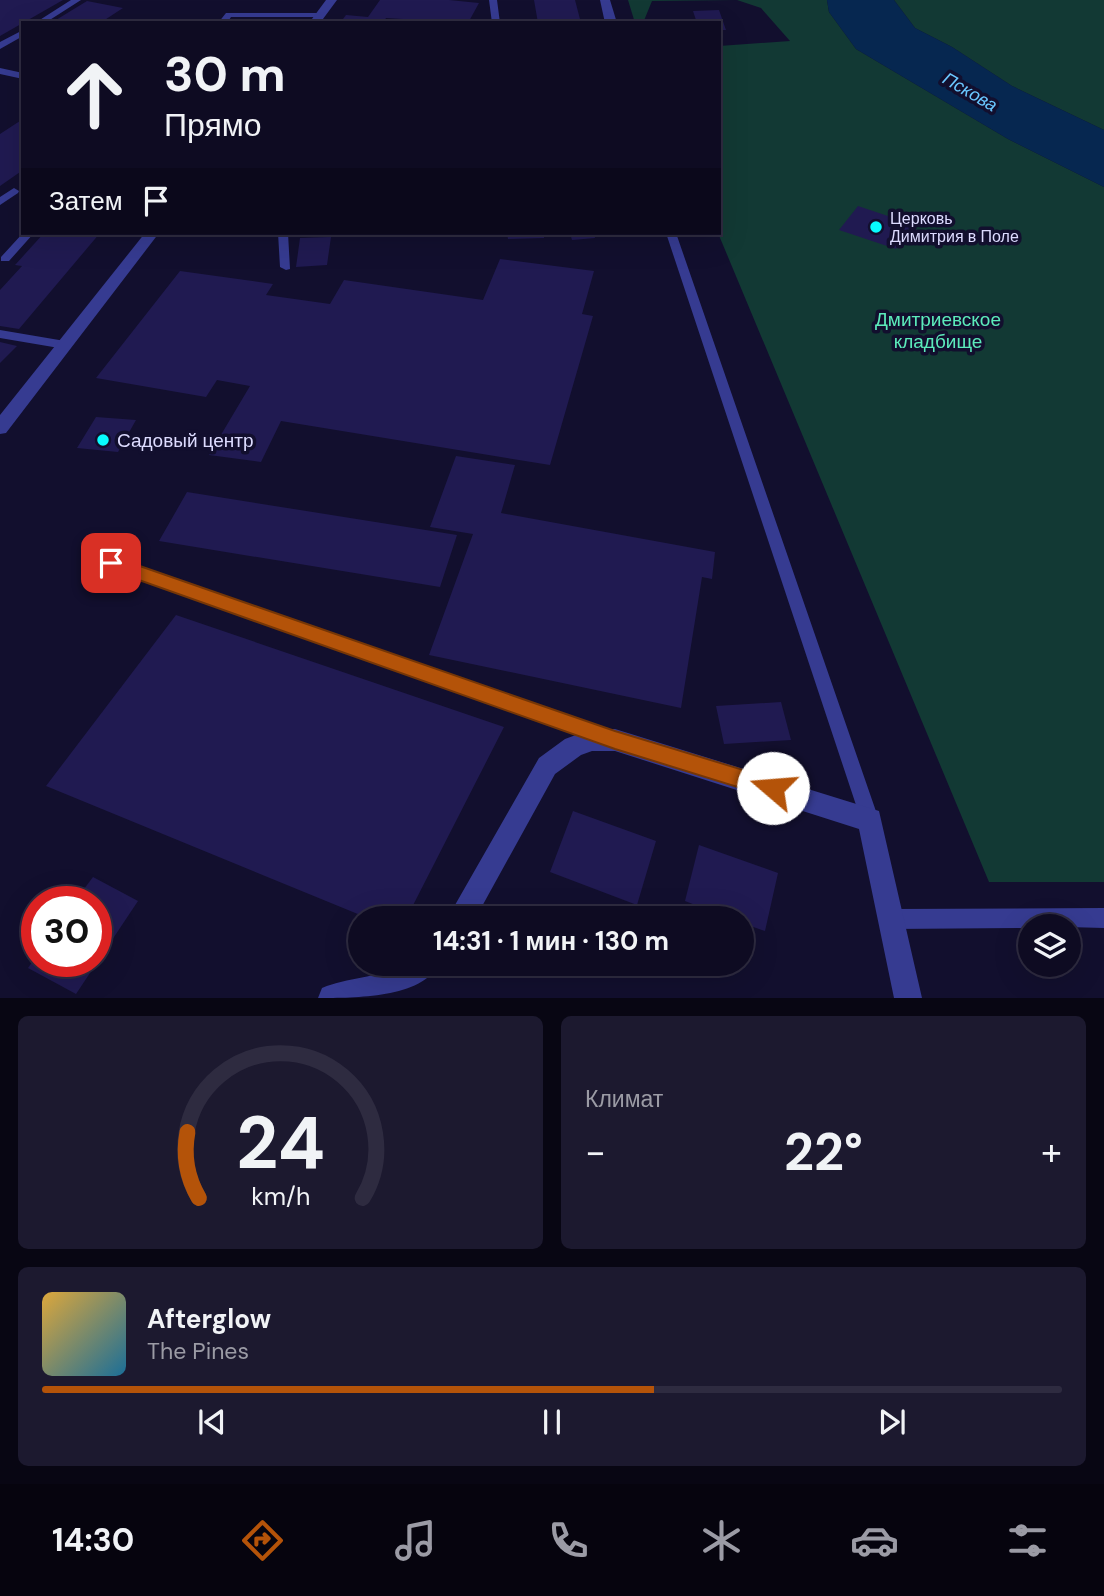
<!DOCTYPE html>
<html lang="ru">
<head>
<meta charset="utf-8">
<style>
	body { margin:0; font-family:"DM Sans",sans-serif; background:#1c192f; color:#f1f3f6; height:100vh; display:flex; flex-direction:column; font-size:26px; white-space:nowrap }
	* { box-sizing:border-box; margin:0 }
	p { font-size:23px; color:#9b9ba5 }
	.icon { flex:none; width:38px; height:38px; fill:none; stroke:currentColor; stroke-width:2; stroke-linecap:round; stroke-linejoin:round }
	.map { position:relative; height:998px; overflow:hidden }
	.details { display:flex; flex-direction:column; gap:18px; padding:18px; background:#080613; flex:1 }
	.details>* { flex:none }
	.top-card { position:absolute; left:21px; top:21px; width:700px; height:214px; border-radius:0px; box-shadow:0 7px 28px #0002,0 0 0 2px #2e2b40; background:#0e0b22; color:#f1f3f6; overflow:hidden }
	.tools { position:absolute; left:1018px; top:914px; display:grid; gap:14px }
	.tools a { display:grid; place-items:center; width:63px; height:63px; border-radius:50%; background:#0e0b22; box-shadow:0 7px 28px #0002,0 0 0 2px #2e2b40; font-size:35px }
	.speed { position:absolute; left:21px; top:886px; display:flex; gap:14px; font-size:35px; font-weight:700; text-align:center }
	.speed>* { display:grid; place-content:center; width:91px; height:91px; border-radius:50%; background:#0e0b22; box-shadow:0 7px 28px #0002,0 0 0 2px #2e2b40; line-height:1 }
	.speed .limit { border:10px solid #d22; background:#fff; color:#111 }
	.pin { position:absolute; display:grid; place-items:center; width:60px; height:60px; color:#fff; margin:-30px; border-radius:14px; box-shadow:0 4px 10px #0006 }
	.me { position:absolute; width:77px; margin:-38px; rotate:288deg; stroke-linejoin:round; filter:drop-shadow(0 0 5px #0008) }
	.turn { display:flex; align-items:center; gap:24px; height:147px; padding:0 28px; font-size:32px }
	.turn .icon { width:91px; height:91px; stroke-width:2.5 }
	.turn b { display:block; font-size:49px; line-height:60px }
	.then { display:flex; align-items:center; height:66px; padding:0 28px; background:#0003; gap:14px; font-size:26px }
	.big { font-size:52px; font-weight:700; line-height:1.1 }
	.details .card { flex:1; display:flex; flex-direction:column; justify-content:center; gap:10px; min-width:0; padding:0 24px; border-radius:10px; background:#1c192f }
	.details .dial { align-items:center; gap:0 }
	.dial svg { height:182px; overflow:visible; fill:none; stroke:#2e2b40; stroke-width:7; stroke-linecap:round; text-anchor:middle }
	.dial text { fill:#f1f3f6; stroke:none }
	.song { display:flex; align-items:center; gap:21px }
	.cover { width:84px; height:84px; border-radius:10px; background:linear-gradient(135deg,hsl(40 70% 55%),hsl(200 70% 35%)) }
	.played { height:7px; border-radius:4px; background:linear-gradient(90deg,#b45309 60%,#2e2b40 60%) }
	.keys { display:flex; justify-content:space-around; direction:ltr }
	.heat { display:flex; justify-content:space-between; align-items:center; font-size:38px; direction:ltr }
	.details .tiles { flex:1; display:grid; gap:18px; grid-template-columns:1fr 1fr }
	.card:last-child { grid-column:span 2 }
	.trip { position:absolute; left:348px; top:906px; width:406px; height:70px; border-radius:35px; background:#0e0b22; box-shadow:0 7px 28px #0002,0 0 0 2px #2e2b40; font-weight:700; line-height:70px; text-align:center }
	.tab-bar { display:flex; height:112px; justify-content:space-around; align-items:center; background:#06040e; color:#9b9ba5 }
	.tab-bar .icon { width:49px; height:49px }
	.tab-bar .current { color:#b45309 }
	.tab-bar b { font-size:32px; color:#f1f3f6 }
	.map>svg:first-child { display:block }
</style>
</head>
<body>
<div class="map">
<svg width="1104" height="998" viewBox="0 0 1104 998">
	<rect width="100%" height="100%" fill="#120f2e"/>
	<path fill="#123934" d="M 628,0 L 827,0 L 829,12 L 856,49 L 1008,139 L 1104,187 L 1104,882 L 989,882 L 718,233 L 719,46 L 790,41 L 761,8 L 737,0 L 652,1 L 643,23 L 635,23 Z
		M 894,0 L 1104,0 L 1104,130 L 1012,86 L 952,47 L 915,28 Z"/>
	<path fill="#062750" d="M 827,0 L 894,0 L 915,28 L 952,47 L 1012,86 L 1104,130 L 1104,187 L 1008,139 L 856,49 L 829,12 Z"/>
	<path fill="#201a51" d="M 0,0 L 63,0 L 0,36 Z
		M 380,0 L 449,0 L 479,3 L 468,23 L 386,18 L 383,23 L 340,23 L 346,15 L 368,17 Z
		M 534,0 L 575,0 L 581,23 L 538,23 Z
		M 87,1 L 123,8 L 100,23 L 51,23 Z
		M 719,10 L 726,30 L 719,30 L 719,23 L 697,23 L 693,11 Z
		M 23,119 L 23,170 L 0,186 L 0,134 Z
		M 858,206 L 912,224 L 896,249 L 839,230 Z
		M 44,233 L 100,233 L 19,329 L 0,326 L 0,290 L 22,266 L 15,265 Z
		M 507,233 L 544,233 L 544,238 L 508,239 Z
		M 570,233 L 594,233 L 595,238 L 572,240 Z
		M 331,237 L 327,265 L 296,267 L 300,238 Z
		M 500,259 L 594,271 L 582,314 L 593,316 L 550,465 L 281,421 L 261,462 L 209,455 L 250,386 L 217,380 L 206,397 L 96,378 L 180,271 L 273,284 L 266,295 L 330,304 L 344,280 L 483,300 Z
		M 0,342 L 17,346 L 0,363 Z
		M 96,417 L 136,420 L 118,452 L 77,448 Z
		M 456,456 L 515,465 L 501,513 L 715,552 L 712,579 L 702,577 L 681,708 L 429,655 L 473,534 L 430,527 Z
		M 187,492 L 457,535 L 440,587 L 159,541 Z
		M 176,615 L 504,727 L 406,919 L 370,919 L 46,786 Z
		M 781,702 L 791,740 L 724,744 L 716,706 Z
		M 573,811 L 656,841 L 637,905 L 550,872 Z
		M 699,845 L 778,873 L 765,931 L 742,923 L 742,919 L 731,919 L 685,901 Z
		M 93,877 L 138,901 L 76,994 L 28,968 L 37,955 L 37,961 L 96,961 L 96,901 L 75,901 Z"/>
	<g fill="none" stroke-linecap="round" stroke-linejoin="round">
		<path fill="#363b91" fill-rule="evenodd" d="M 71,0 L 81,0 L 45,23 L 35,23 Z
			M 489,0 L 497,0 L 500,23 L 492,23 Z
			M 226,13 L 320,13 L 324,15 L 320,17 L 231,17 L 227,23 L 218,23 Z
			M 23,30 L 23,36 L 0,49 L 0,42 Z
			M 0,68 L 23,73 L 23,79 L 0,74 Z
			M 14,188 L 19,191 L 18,193 L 0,205 L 0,197 Z
			M 23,233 L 34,233 L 9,261 L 1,261 L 1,257 Z
			M 278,233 L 288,233 L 290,269 L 286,270 L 280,267 Z
			M 666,233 L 676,233 L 879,820 L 876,826 L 870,829 L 864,826 L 861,820 Z
			M 0,330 L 65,341 L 71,345 L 65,349 L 0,338 Z
			M 111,557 L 607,729 L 613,731 L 615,737 L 613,743 L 607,745 L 106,567 L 104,563 L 106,559 Z
			M 1104,908 L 1104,928 L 1031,926 L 1031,928 L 892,929 L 885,926 L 882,919 L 885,912 L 892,909 Z"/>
		<path fill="#363b91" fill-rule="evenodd" d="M 326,0 L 337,0 L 320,23 L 309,23 Z
			M 600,0 L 610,0 L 617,23 L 605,23 Z
			M 145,233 L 159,233 L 6,433 L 0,434 L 0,415 Z
			M 592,729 L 615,729 L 879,811 L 922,998 L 894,998 L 859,829 L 615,751 L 592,751 L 581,755 L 555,774 L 475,919 L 447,919 L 539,758 L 565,739 Z
			M 402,964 L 439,964 C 422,998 355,998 318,998 L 322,988 C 348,977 376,979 402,964 Z"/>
	</g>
	<path fill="#b45309" stroke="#753606" stroke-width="2" d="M 111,556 L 615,731 L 773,779 L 780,781 L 783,788 L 780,795 L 773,798 L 615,749 L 105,568 L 102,563 L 105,558 Z"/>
	<g fill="#08fcff" stroke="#120f2e" stroke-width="2.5">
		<circle cx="876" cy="227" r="7"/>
		<circle cx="103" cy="440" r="7"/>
	</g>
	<g text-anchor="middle" stroke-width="7" stroke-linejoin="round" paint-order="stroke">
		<g font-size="16" fill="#dddcff" stroke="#120f2e" text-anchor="start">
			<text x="890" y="224">Церковь<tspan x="890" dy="18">Димитрия в Поле</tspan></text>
		</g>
		<g font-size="18" font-style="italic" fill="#6ac7ff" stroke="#120f2e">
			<text transform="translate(970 92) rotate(30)" y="6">Пскова</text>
		</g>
		<g font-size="19" fill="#5cebbb" stroke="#120f2e">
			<text x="938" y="326">Дмитриевское<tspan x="938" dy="22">кладбище</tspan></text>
		</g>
		<g font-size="19" fill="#dddcff" stroke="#120f2e" text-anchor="start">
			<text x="117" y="447">Садовый центр</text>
		</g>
	</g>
</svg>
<div class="tools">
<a><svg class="icon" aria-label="layers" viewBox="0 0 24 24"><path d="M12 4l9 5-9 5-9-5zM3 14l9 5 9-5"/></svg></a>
</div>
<div class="speed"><div class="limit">30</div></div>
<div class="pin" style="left:111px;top:563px;background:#d93025"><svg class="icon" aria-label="arrive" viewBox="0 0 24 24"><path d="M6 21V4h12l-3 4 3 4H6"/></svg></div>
<svg class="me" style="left:773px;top:788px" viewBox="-20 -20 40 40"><circle r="19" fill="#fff"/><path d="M0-13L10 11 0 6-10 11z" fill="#b45309"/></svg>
<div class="trip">14:31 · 1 мин · 130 m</div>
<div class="top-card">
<div class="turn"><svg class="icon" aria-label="ahead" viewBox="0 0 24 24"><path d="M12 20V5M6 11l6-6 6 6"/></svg><div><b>30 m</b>Прямо</div></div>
<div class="then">Затем<svg class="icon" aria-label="arrive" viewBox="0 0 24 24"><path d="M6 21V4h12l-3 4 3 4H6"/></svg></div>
</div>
</div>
<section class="details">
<div class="tiles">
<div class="card dial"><svg viewBox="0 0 100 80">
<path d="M14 69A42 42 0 1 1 86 69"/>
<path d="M14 69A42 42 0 0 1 9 40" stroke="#b45309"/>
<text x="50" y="56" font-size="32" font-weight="700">24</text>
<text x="50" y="72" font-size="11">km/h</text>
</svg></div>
<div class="card"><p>Климат</p>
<div class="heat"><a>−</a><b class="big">22°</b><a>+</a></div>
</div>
<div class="card">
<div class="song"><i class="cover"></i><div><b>Afterglow</b><p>The Pines</p></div></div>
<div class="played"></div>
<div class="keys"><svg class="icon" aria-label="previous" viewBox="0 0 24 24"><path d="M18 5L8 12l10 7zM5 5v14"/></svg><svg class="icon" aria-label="pause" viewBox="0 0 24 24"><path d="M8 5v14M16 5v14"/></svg><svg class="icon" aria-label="next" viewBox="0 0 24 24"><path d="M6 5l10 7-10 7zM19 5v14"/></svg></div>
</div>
</div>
</section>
<nav class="tab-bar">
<b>14:30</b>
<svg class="icon current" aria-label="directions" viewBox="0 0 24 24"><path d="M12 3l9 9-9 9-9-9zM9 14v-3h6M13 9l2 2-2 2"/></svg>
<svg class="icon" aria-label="music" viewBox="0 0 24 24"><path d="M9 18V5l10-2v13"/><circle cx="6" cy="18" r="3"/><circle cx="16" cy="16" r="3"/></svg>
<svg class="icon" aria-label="phone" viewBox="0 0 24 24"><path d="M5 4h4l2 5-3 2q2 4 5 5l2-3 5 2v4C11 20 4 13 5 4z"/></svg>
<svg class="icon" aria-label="climate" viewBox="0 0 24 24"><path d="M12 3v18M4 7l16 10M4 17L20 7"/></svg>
<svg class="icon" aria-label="car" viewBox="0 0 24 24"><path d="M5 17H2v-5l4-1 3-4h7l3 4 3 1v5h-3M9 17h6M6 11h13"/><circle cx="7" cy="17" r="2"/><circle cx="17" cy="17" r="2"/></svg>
<svg class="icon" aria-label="filters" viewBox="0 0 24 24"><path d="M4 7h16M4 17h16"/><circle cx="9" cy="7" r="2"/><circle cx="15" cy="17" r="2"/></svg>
</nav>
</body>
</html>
